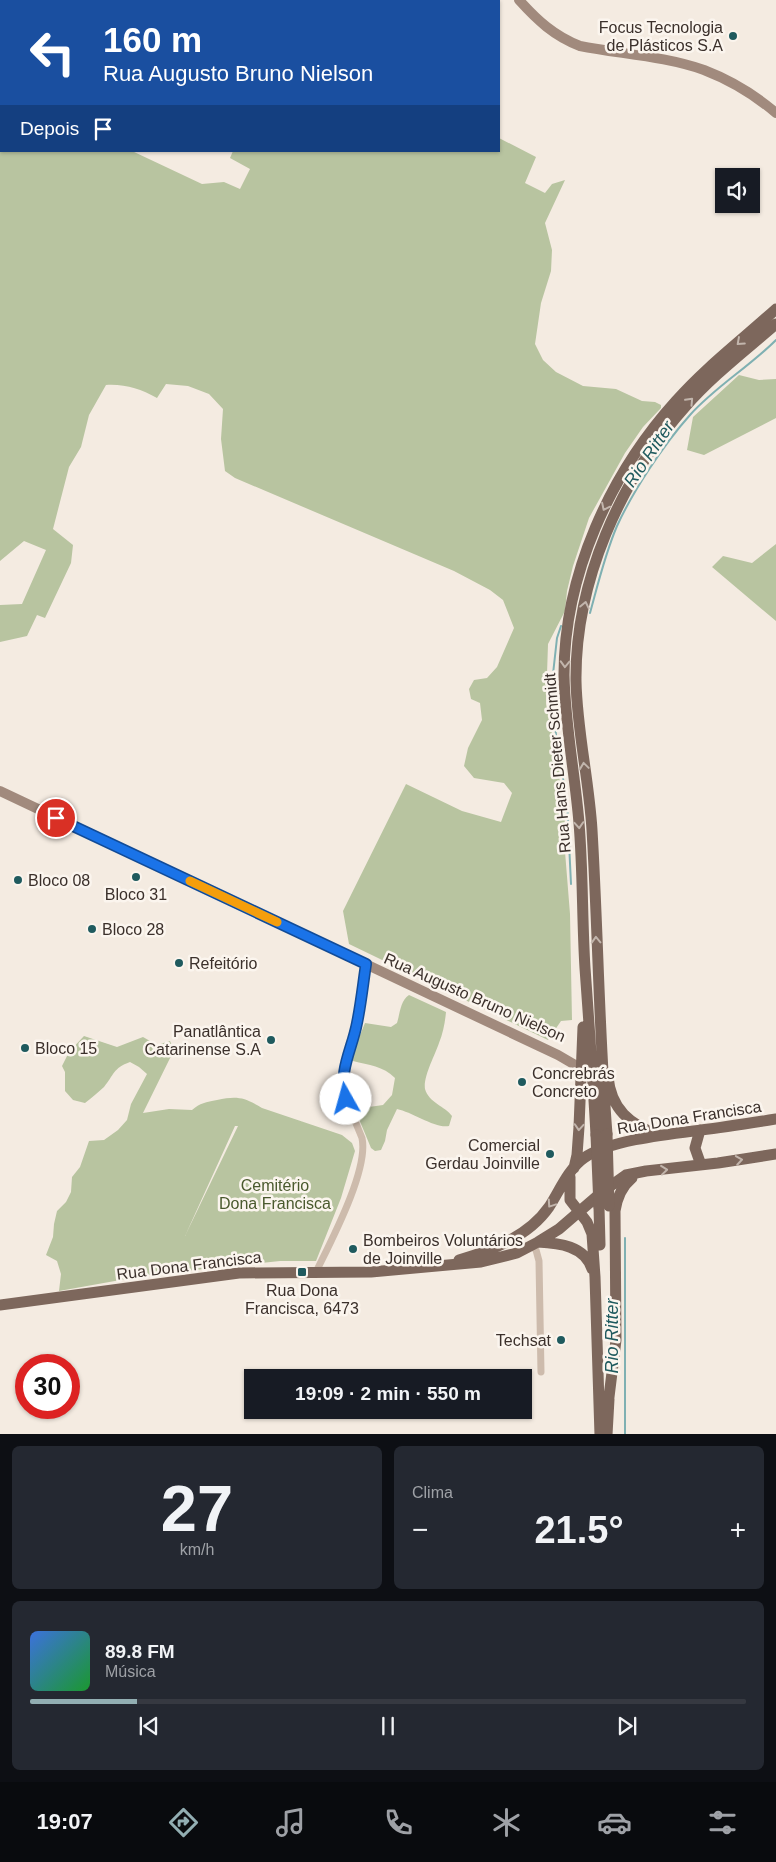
<!DOCTYPE html>
<html lang="pt">
<head>
<meta charset="utf-8">
<style>
	body { margin:0; font-family:Helvetica,sans-serif; background:#242831; color:#f1f3f6; height:100vh; display:flex; flex-direction:column; font-size:19px; white-space:nowrap }
	* { box-sizing:border-box; margin:0 }
	p { font-size:16px; color:#9ea1a6 }
	.icon { flex:none; width:28px; height:28px; fill:none; stroke:currentColor; stroke-width:2; stroke-linecap:round; stroke-linejoin:round }
	.map { position:relative; height:1434px; overflow:hidden }
	.side { display:flex; flex-direction:column; gap:12px; padding:12px; background:#0d0f14; flex:1 }
	.side>* { flex:none }
	.guide { position:absolute; left:0px; top:0px; width:500px; height:152px; box-shadow:0 1px 4px #0004; background:#1a4fa0; color:#fff; overflow:hidden }
	.fabs { position:absolute; left:715px; top:168px; display:grid; gap:10px }
	.fabs a { display:grid; place-items:center; width:45px; height:45px; border-radius:0px; background:#171b24; box-shadow:0 1px 4px #0004; font-size:25px }
	.speed { position:absolute; left:15px; top:1354px; display:flex; gap:10px; font-size:25px; font-weight:700; text-align:center }
	.speed>* { display:grid; place-content:center; width:65px; height:65px; border-radius:50%; background:#171b24; box-shadow:0 1px 4px #0004; line-height:1 }
	.speed .limit { border:8px solid #d22; background:#fff; color:#111 }
	.pin { position:absolute; display:grid; place-items:center; width:42px; height:42px; color:#fff; margin:-21px; border:2px solid #fff; border-radius:50%; box-shadow:0 1px 5px #0007 }
	.me { position:absolute; width:55px; margin:-28px; rotate:353deg; stroke-linejoin:round; filter:drop-shadow(0 0 4px #0008) }
	.turn { display:flex; align-items:center; gap:18px; height:105px; padding:0 20px; font-size:22px }
	.turn .icon { width:65px; height:65px; stroke-width:2.5 }
	.turn b { display:block; font-size:35px; line-height:42px }
	.then { display:flex; align-items:center; height:48px; padding:0 20px; background:#0003; gap:10px; font-size:19px }
	.big { font-size:38px; font-weight:700; line-height:1.1 }
	.side .card { flex:1; display:flex; flex-direction:column; justify-content:center; gap:8px; min-width:0; padding:0 18px; border-radius:8px; background:#242831 }
	.side .dial { align-items:center; gap:0 }
	.dial b { font-size:65px; line-height:1 }
	.song { display:flex; align-items:center; gap:15px }
	.cover { width:60px; height:60px; border-radius:8px; background:linear-gradient(135deg,hsl(220 70% 55%),hsl(130 70% 35%)) }
	.played { height:5px; border-radius:2px; background:linear-gradient(90deg,#92aeb2 15%,#363941 15%) }
	.keys { display:flex; justify-content:space-around; direction:ltr }
	.heat { display:flex; justify-content:space-between; align-items:center; font-size:28px; direction:ltr }
	.side .tiles { flex:1; display:grid; gap:12px; grid-template-columns:1fr 1fr }
	.card:last-child { grid-column:span 2 }
	.trip { position:absolute; left:244px; top:1369px; width:288px; height:50px; border-radius:0px; background:#171b24; box-shadow:0 1px 4px #0004; font-weight:700; line-height:50px; text-align:center }
	.dock { display:flex; height:80px; justify-content:space-around; align-items:center; background:#090b0e; color:#9ea1a6 }
	.dock .icon { width:35px; height:35px }
	.dock .active { color:#92aeb2 }
	.dock b { font-size:22px; color:#f1f3f6 }
	.map>svg:first-child { display:block }
</style>
</head>
<body>
<div class="map">
<svg width="776" height="1435" viewBox="0 0 776 1435">
	<rect width="100%" height="100%" fill="#f4ebe1"/>
	<path fill="#b8c4a0" fill-rule="evenodd" d="M 0,90 L 1,151 L 132,151 L 202,184 L 224,182 L 240,189 L 250,169 L 230,158 L 233,151 L 499,151 L 499,138 L 536,157 L 525,183 L 545,193 L 552,184 L 565,180 L 545,223 L 552,250 L 551,271 L 541,303 L 535,344 L 543,360 L 556,372 L 583,386 L 616,389 L 642,401 L 655,402 L 661,405 L 661,408 L 643,427 L 625,453 L 589,518 L 573,566 L 567,591 L 565,611 L 548,644 L 546,704 L 559,767 L 560,790 L 565,812 L 564,839 L 570,914 L 572,1020 L 561,1021 L 548,1040 L 349,944 L 343,911 L 406,784 L 462,811 L 501,822 L 512,793 L 504,783 L 474,778 L 464,766 L 468,748 L 482,720 L 480,703 L 471,699 L 469,689 L 474,680 L 487,678 L 497,667 L 514,628 L 503,600 L 490,590 L 454,571 L 235,478 L 225,471 L 221,439 L 223,409 L 209,394 L 188,386 L 166,384 L 157,398 C 140,389 126,384 106,385 L 89,415 L 81,447 L 69,467 L 53,529 L 73,545 L 71,563 L 45,618 L 37,615 L 27,636 L 0,642 L 0,605 L 22,604 L 46,550 L 24,541 L 0,561 Z
		M 739,375 L 759,380 L 776,379 L 776,418 L 704,455 L 687,450 L 693,417 Z
		M 776,544 L 776,621 L 712,567 L 723,556 L 752,563 Z
		M 409,995 L 446,1012 C 445,1023 443,1033 439,1043 C 435,1055 423,1077 425,1089 C 429,1103 445,1106 452,1116 L 449,1126 C 436,1129 412,1112 397,1109 L 387,1130 L 385,1141 L 381,1150 L 375,1151 L 371,1148 L 354,1107 L 357,1103 L 369,1107 L 383,1105 L 392,1095 L 395,1078 C 383,1066 369,1065 353,1061 L 351,1057 L 365,1023 L 391,1027 L 397,1023 C 400,1014 400,1001 409,995 Z
		M 84,1036 L 117,1047 L 143,1037 L 157,1045 L 170,1041 L 174,1050 L 143,1113 L 169,1109 L 192,1110 C 200,1103 206,1102 217,1100 C 237,1096 244,1097 262,1108 L 342,1135 L 352,1143 L 355,1151 L 341,1198 L 316,1261 L 280,1261 L 167,1273 L 168,1269 L 154,1274 L 59,1291 L 61,1274 L 57,1261 L 46,1255 L 53,1237 L 54,1224 L 57,1211 L 66,1202 L 71,1192 L 72,1177 L 80,1167 L 89,1141 L 104,1140 L 118,1130 L 127,1120 L 131,1104 L 147,1074 L 139,1067 L 130,1062 C 113,1068 114,1075 104,1087 C 98,1092 92,1098 85,1103 L 73,1100 L 65,1091 L 65,1072 L 62,1066 L 69,1052 ZM 235,1126 L 238,1126 L 185,1236 Z"/>
	<g fill="none" stroke-linecap="round" stroke-linejoin="round">
		<path stroke="#7fb0b2" stroke-width="2" d="M 590,613 C 598,584 605,554 617,526 C 633,491 664,444 690,415 C 715,387 749,367 776,340
			M 561,626 L 557,638 L 553,674 L 554,714 L 557,745 L 567,801 L 571,884
			M 625,1435 L 625,1238"/>
		<path stroke="#cdbbac" stroke-width="7" d="M 532,1246 L 536,1250 L 539,1261 L 541,1372
			M 316,1272 C 330,1243 369,1170 362,1138 L 346,1099 L 342,1074 L 357,1026 L 366,965"/>
		<path stroke="#a18a7d" stroke-width="10" d="M 519,0 C 537,20 554,36 580,46 C 620,54 664,56 704,70 C 730,80 755,95 776,113
			M 0,791 L 558,1055 L 582,1069"/>
		<path stroke="#7d675c" stroke-width="11" d="M 608,1077 C 611,1109 630,1125 659,1135
			M 700,1130 L 695,1148 L 701,1165
			M 607,1134 C 599,1033 598,931 592,830 C 589,780 577,731 576,681 C 575,582 620,480 685,407 C 712,376 745,351 776,324
			M 596,1135 C 593,1079 589,1023 585,968 C 582,920 583,871 579,823 C 575,774 565,725 564,675 C 564,575 610,474 676,401 C 706,367 743,339 776,309
			M 574,1168 L 577,1155 L 579,1127 L 583,1027
			M 570,1177 L 570,1200 L 587,1222 L 592,1234 L 595,1277 L 600,1435
			M 599,1207 L 600,1245
			M 538,1242 C 559,1243 585,1246 592,1269
			M 459,1260 C 492,1250 528,1237 549,1207 C 559,1192 568,1169 584,1158 C 610,1140 669,1134 701,1130 C 726,1127 751,1123 776,1119
			M 0,1305 L 239,1273 L 371,1272 L 481,1262 L 517,1253 L 538,1242 L 559,1229 L 602,1192 L 626,1175 L 646,1171 L 718,1163 L 776,1154
			M 608,1405 L 616,1340 L 615,1211 C 617,1198 621,1187 632,1178
			M 607,1435 L 609,1399"/>
		<path stroke="#7d675c" stroke-width="11" d="M 607,1134 L 609,1206
			M 596,1135 L 599,1207"/>
	</g>
	<defs><path id="oneway-chevron" d="M-2-3.5L2.5 0L-2 3.5" fill="none" stroke-width="1.6" stroke-linecap="round" stroke-linejoin="round" transform="scale(1.25)"/></defs>
	<g stroke="#c2b5ac">
		<use href="#oneway-chevron" transform="translate(740 342) rotate(138)"/>
		<use href="#oneway-chevron" transform="translate(690 401) rotate(-47)"/>
		<use href="#oneway-chevron" transform="translate(605 507) rotate(116)"/>
		<use href="#oneway-chevron" transform="translate(585 605) rotate(-78)"/>
		<use href="#oneway-chevron" transform="translate(565 664) rotate(92)"/>
		<use href="#oneway-chevron" transform="translate(584 766) rotate(-98)"/>
		<use href="#oneway-chevron" transform="translate(579 825) rotate(86)"/>
		<use href="#oneway-chevron" transform="translate(596 940) rotate(-92)"/>
		<use href="#oneway-chevron" transform="translate(579 1127) rotate(94)"/>
		<use href="#oneway-chevron" transform="translate(739 1160) rotate(-9)"/>
		<use href="#oneway-chevron" transform="translate(664 1170) rotate(-6)"/>
		<use href="#oneway-chevron" transform="translate(551 1204) rotate(124)"/>
	</g>
	<g fill="none" stroke-linecap="round" stroke-linejoin="round">
		<defs>
			<path id="route" d="M 56,818 L 366,964 C 363,984 361,1004 357,1023 C 352,1050 338,1070 346,1099"/>
		</defs>
		<use href="#route" stroke="#114b97" stroke-width="12"/>
		<use href="#route" stroke="#1a73e8" stroke-width="9"/>
		<path stroke="#f59e0b" stroke-width="9" d="M 190,881 L 277,922"/>
	</g>
	<g fill="#1f5a5e" stroke="#fbf5ee" stroke-width="2">
		<circle cx="733" cy="36" r="5"/>
		<circle cx="136" cy="877" r="5"/>
		<circle cx="18" cy="880" r="5"/>
		<circle cx="92" cy="929" r="5"/>
		<circle cx="179" cy="963" r="5"/>
		<circle cx="271" cy="1040" r="5"/>
		<circle cx="25" cy="1048" r="5"/>
		<circle cx="522" cy="1082" r="5"/>
		<circle cx="550" cy="1154" r="5"/>
		<circle cx="353" cy="1249" r="5"/>
		<rect x="297" y="1267" width="10" height="10" rx="2.5"/>
		<circle cx="561" cy="1340" r="5"/>
	</g>
	<g text-anchor="middle" stroke-width="5" stroke-linejoin="round" paint-order="stroke">
		<g font-size="16" fill="#3b302b" stroke="#fbf5ee" text-anchor="start">
			<text x="723" y="33" text-anchor="end">Focus Tecnologia<tspan x="723" dy="18">de Plásticos S.A</tspan></text>
			<text x="28" y="886">Bloco 08</text>
			<text x="136" y="900" text-anchor="middle">Bloco 31</text>
			<text x="102" y="935">Bloco 28</text>
			<text x="189" y="969">Refeitório</text>
			<text x="261" y="1037" text-anchor="end">Panatlântica<tspan x="261" dy="18">Catarinense S.A</tspan></text>
			<text x="35" y="1054">Bloco 15</text>
			<text x="532" y="1079">Concrebrás<tspan x="532" dy="18">Concreto</tspan></text>
			<text x="540" y="1151" text-anchor="end">Comercial<tspan x="540" dy="18">Gerdau Joinville</tspan></text>
			<text x="363" y="1246">Bombeiros Voluntários<tspan x="363" dy="18">de Joinville</tspan></text>
			<text x="302" y="1296" text-anchor="middle">Rua Dona<tspan x="302" dy="18">Francisca, 6473</tspan></text>
			<text x="551" y="1346" text-anchor="end">Techsat</text>
		</g>
		<g font-size="16" fill="#3b302b" stroke="#fbf5ee">
			<text transform="translate(557 763) rotate(-95)" y="6">Rua Hans Dieter Schmidt</text>
			<text transform="translate(475 997) rotate(24)" y="6">Rua Augusto Bruno Nielson</text>
			<text transform="translate(689 1117) rotate(-9)" y="6">Rua Dona Francisca</text>
			<text transform="translate(189 1265) rotate(-7)" y="6">Rua Dona Francisca</text>
		</g>
		<g font-size="16" fill="#4a5a2e" stroke="#fbf5ee">
			<text x="275" y="1191">Cemitério<tspan x="275" dy="18">Dona Francisca</tspan></text>
		</g>
		<g font-size="18" font-style="italic" fill="#1f5a5e" stroke="#fbf5ee">
			<text transform="translate(649 454) rotate(-56)" y="6">Rio Ritter</text>
			<text transform="translate(612 1336) rotate(-90)" y="6">Rio Ritter</text>
		</g>
	</g>
</svg>
<div class="fabs">
<a><svg class="icon" aria-label="sound" viewBox="0 0 24 24"><path d="M4 9h4l5-4v14l-5-4H4zM17 9q2 3 0 6"/></svg></a>
</div>
<div class="speed"><div class="limit">30</div></div>
<div class="pin" style="left:56px;top:818px;background:#d93025"><svg class="icon" aria-label="arrive" viewBox="0 0 24 24"><path d="M6 21V4h12l-3 4 3 4H6"/></svg></div>
<svg class="me" style="left:346px;top:1099px" viewBox="-20 -20 40 40"><circle r="19" fill="#fff"/><path d="M0-13L10 11 0 6-10 11z" fill="#1a73e8"/></svg>
<div class="trip">19:09 · 2 min · 550 m</div>
<div class="guide">
<div class="turn"><svg class="icon" aria-label="left" viewBox="0 0 24 24"><path d="M17 20v-9H6M10 6l-5 5 5 5"/></svg><div><b>160 m</b>Rua Augusto Bruno Nielson</div></div>
<div class="then">Depois<svg class="icon" aria-label="arrive" viewBox="0 0 24 24"><path d="M6 21V4h12l-3 4 3 4H6"/></svg></div>
</div>
</div>
<section class="side">
<div class="tiles">
<div class="card dial"><b>27</b><p>km/h</p></div>
<div class="card"><p>Clima</p>
<div class="heat"><a>−</a><b class="big">21.5°</b><a>+</a></div>
</div>
<div class="card">
<div class="song"><i class="cover"></i><div><b>89.8 FM</b><p>Música</p></div></div>
<div class="played"></div>
<div class="keys"><svg class="icon" aria-label="previous" viewBox="0 0 24 24"><path d="M18 5L8 12l10 7zM5 5v14"/></svg><svg class="icon" aria-label="pause" viewBox="0 0 24 24"><path d="M8 5v14M16 5v14"/></svg><svg class="icon" aria-label="next" viewBox="0 0 24 24"><path d="M6 5l10 7-10 7zM19 5v14"/></svg></div>
</div>
</div>
</section>
<nav class="dock">
<b>19:07</b>
<svg class="icon active" aria-label="directions" viewBox="0 0 24 24"><path d="M12 3l9 9-9 9-9-9zM9 14v-3h6M13 9l2 2-2 2"/></svg>
<svg class="icon" aria-label="music" viewBox="0 0 24 24"><path d="M9 18V5l10-2v13"/><circle cx="6" cy="18" r="3"/><circle cx="16" cy="16" r="3"/></svg>
<svg class="icon" aria-label="phone" viewBox="0 0 24 24"><path d="M5 4h4l2 5-3 2q2 4 5 5l2-3 5 2v4C11 20 4 13 5 4z"/></svg>
<svg class="icon" aria-label="climate" viewBox="0 0 24 24"><path d="M12 3v18M4 7l16 10M4 17L20 7"/></svg>
<svg class="icon" aria-label="car" viewBox="0 0 24 24"><path d="M5 17H2v-5l4-1 3-4h7l3 4 3 1v5h-3M9 17h6M6 11h13"/><circle cx="7" cy="17" r="2"/><circle cx="17" cy="17" r="2"/></svg>
<svg class="icon" aria-label="filters" viewBox="0 0 24 24"><path d="M4 7h16M4 17h16"/><circle cx="9" cy="7" r="2"/><circle cx="15" cy="17" r="2"/></svg>
</nav>
</body>
</html>
